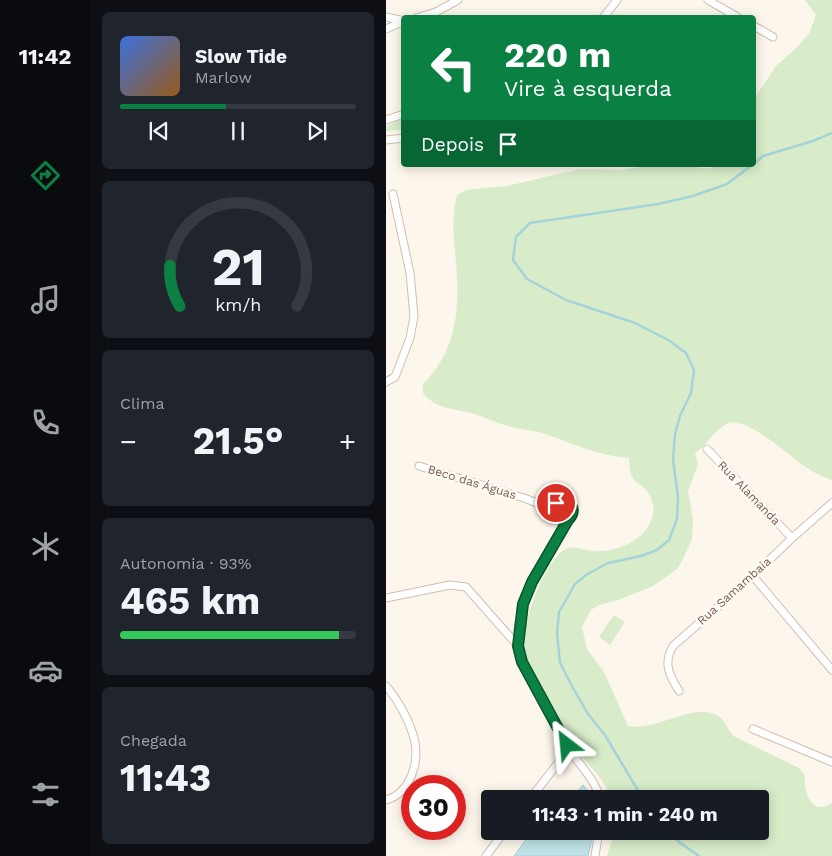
<!DOCTYPE html>
<html lang="pt">
<head>
<meta charset="utf-8">
<style>
	body { margin:0; font-family:"Work Sans",sans-serif; background:#20242c; color:#f1f3f6; height:100vh; display:flex; flex-direction:column; font-size:19px; white-space:nowrap }
	* { box-sizing:border-box; margin:0 }
	p { font-size:16px; color:#9ea1a6 }
	.icon { flex:none; width:28px; height:28px; fill:none; stroke:currentColor; stroke-width:2; stroke-linecap:round; stroke-linejoin:round }
	.map { position:relative; flex:1; overflow:hidden }
	.details { display:flex; flex-direction:column; gap:12px; padding:12px; background:#0d0f14; width:296px }
	.details>* { flex:none }
	.hud { position:absolute; left:15px; top:15px; width:355px; height:152px; border-radius:5px; box-shadow:0 2px 12px #0003; background:#0b8043; color:#fff; overflow:hidden }
	.speed { position:absolute; left:15px; top:775px; display:flex; gap:10px; font-size:25px; font-weight:700; text-align:center }
	.speed>* { display:grid; place-content:center; width:65px; height:65px; border-radius:50%; background:#171b24; box-shadow:0 2px 12px #0003; line-height:1 }
	.speed .limit { border:8px solid #d22; background:#fff; color:#111 }
	.pin { position:absolute; display:grid; place-items:center; width:42px; height:42px; color:#fff; margin:-21px; border:2px solid #fff; border-radius:50%; box-shadow:0 1px 5px #0007 }
	.me { position:absolute; width:55px; margin:-28px; rotate:331deg; stroke-linejoin:round; filter:drop-shadow(0 0 4px #0008) }
	.turn { display:flex; align-items:center; gap:18px; height:105px; padding:0 20px; font-size:22px }
	.turn .icon { width:65px; height:65px; stroke-width:2.5 }
	.turn b { display:block; font-size:35px; line-height:42px }
	.then { display:flex; align-items:center; height:48px; padding:0 20px; background:#0003; gap:10px; font-size:19px }
	.big { font-size:38px; font-weight:700; line-height:1.1 }
	.details .card { flex:1; display:flex; flex-direction:column; justify-content:center; gap:8px; min-width:0; padding:0 18px; border-radius:8px; background:#20242c }
	.details .dial { align-items:center; gap:0 }
	.dial svg { height:130px; overflow:visible; fill:none; stroke:#363941; stroke-width:7; stroke-linecap:round; text-anchor:middle }
	.dial text { fill:#f1f3f6; stroke:none }
	.song { display:flex; align-items:center; gap:15px }
	.cover { width:60px; height:60px; border-radius:8px; background:linear-gradient(135deg,hsl(220 70% 55%),hsl(30 70% 35%)) }
	.played { height:5px; border-radius:2px; background:linear-gradient(90deg,#0b8043 45%,#363941 45%) }
	.keys { display:flex; justify-content:space-around; direction:ltr }
	.heat { display:flex; justify-content:space-between; align-items:center; font-size:28px; direction:ltr }
	.charge { height:8px; border-radius:4px; background:linear-gradient(90deg,#34c759 93%,#363941 0) }
	.trip { position:absolute; left:95px; top:790px; width:288px; height:50px; border-radius:5px; background:#171b24; box-shadow:0 2px 12px #0003; font-weight:700; line-height:50px; text-align:center }
	main { display:flex; flex:1; min-height:0 }
	.menu { display:flex; flex-direction:column; width:90px; justify-content:space-around; align-items:center; background:#090b0e; color:#9ea1a6 }
	.menu .icon { width:35px; height:35px }
	.menu .active { color:#0b8043 }
	.menu b { font-size:22px; color:#f1f3f6 }
	.map>svg:first-child { display:block }
</style>
</head>
<body>
<main>
<nav class="menu">
<b>11:42</b>
<svg class="icon active" aria-label="directions" viewBox="0 0 24 24"><path d="M12 3l9 9-9 9-9-9zM9 14v-3h6M13 9l2 2-2 2"/></svg>
<svg class="icon" aria-label="music" viewBox="0 0 24 24"><path d="M9 18V5l10-2v13"/><circle cx="6" cy="18" r="3"/><circle cx="16" cy="16" r="3"/></svg>
<svg class="icon" aria-label="phone" viewBox="0 0 24 24"><path d="M5 4h4l2 5-3 2q2 4 5 5l2-3 5 2v4C11 20 4 13 5 4z"/></svg>
<svg class="icon" aria-label="climate" viewBox="0 0 24 24"><path d="M12 3v18M4 7l16 10M4 17L20 7"/></svg>
<svg class="icon" aria-label="car" viewBox="0 0 24 24"><path d="M5 17H2v-5l4-1 3-4h7l3 4 3 1v5h-3M9 17h6M6 11h13"/><circle cx="7" cy="17" r="2"/><circle cx="17" cy="17" r="2"/></svg>
<svg class="icon" aria-label="filters" viewBox="0 0 24 24"><path d="M4 7h16M4 17h16"/><circle cx="9" cy="7" r="2"/><circle cx="15" cy="17" r="2"/></svg>
</nav>
<section class="details">
<div class="card">
<div class="song"><i class="cover"></i><div><b>Slow Tide</b><p>Marlow</p></div></div>
<div class="played"></div>
<div class="keys"><svg class="icon" aria-label="previous" viewBox="0 0 24 24"><path d="M18 5L8 12l10 7zM5 5v14"/></svg><svg class="icon" aria-label="pause" viewBox="0 0 24 24"><path d="M8 5v14M16 5v14"/></svg><svg class="icon" aria-label="next" viewBox="0 0 24 24"><path d="M6 5l10 7-10 7zM19 5v14"/></svg></div>
</div>
<div class="card dial"><svg viewBox="0 0 100 80">
<path d="M14 69A42 42 0 1 1 86 69"/>
<path d="M14 69A42 42 0 0 1 8 44" stroke="#0b8043"/>
<text x="50" y="56" font-size="32" font-weight="700">21</text>
<text x="50" y="72" font-size="11">km/h</text>
</svg></div>
<div class="card"><p>Clima</p>
<div class="heat"><a>−</a><b class="big">21.5°</b><a>+</a></div>
</div>
<div class="card"><p>Autonomia · 93%</p><b class="big">465 km</b><div class="charge"></div></div>
<div class="card"><p>Chegada</p><b class="big">11:43</b></div>
</section>
<div class="map">
<svg width="446" height="856" viewBox="0 0 446 856">
	<rect width="100%" height="100%" fill="#fdf6ec"/>
	<path fill="#d8ecc9" d="M 419,0 L 446,0 L 446,480 C 435,477 424,470 415,464 C 401,454 357,413 340,424 C 328,431 321,445 309,453 L 312,464 L 302,491 L 307,520 L 306,539 L 296,561 L 291,569 L 267,586 L 232,600 L 213,605 L 205,610 L 196,627 L 201,649 L 218,672 L 242,726 C 271,732 309,701 332,716 C 340,721 342,731 349,737 L 413,768 L 419,776 C 417,792 426,817 446,803 L 446,856 L 221,856 L 229,831 L 374,831 L 374,799 L 225,799 C 219,779 203,766 190,750 C 178,736 172,721 163,705 C 153,686 143,670 138,649 C 134,628 159,556 182,548 C 191,546 199,551 208,551 C 231,553 263,539 267,514 C 269,503 264,494 257,487 C 254,484 250,483 248,480 C 244,474 243,465 243,458 C 212,456 187,443 159,434 C 148,430 136,430 125,427 C 111,423 98,417 85,413 C 68,409 48,408 37,393 L 37,384 C 74,347 74,302 69,252 C 67,233 66,214 71,195 L 80,190 L 121,186 L 194,169 L 234,170 L 269,165 L 303,166 L 322,169 L 330,165 L 368,165 L 368,99 L 390,66 L 410,48 L 423,34 L 430,15 Z
		M 14,119 L 17,123 L 17,130 L 0,131 L 0,127 Z
		M 228,615 L 239,622 L 224,645 L 213,637 Z"/>
	<path fill="#bfe3e8" stroke="#a5d3da" d="M 197,785 L 208,799 L 185,799 Z
		M 146,831 L 208,831 L 202,856 L 128,856 Z"/>
	<g fill="none" stroke-linecap="round" stroke-linejoin="round">
		<path stroke="#a5d3da" stroke-width="2.5" d="M 368,164 L 377,156 L 427,141 L 446,133
			M 257,799 L 219,735 L 202,714 L 187,688 L 174,663 L 171,634 L 173,612 L 189,584 L 200,575 L 222,563 L 255,556 L 271,550 L 283,540 L 291,519 L 292,497 L 287,460 L 289,434 L 294,416 L 305,393 L 308,370 L 300,353 L 284,341 L 249,323 L 180,300 L 141,279 L 127,260 L 130,237 L 144,223 L 272,204 L 307,196 L 341,184 L 366,165
			M 284,831 L 293,842 L 313,856"/>
		<defs>
			<path id="street" d="M 322,0 L 353,18
				M 0,17 L 18,21
				M 30,18 L 50,12 L 72,0
				M 217,18 L 231,0
				M 368,26 L 387,37
				M 0,29 L 18,21
				M 0,120 L 18,114
				M 0,140 L 18,138
				M 0,382 L 9,377 L 24,338 L 28,316 L 24,273 L 7,194
				M 321,449 L 406,538
				M 33,466 L 138,498 L 167,509
				M 182,520 L 172,520 L 168,516 L 168,506 L 173,501 L 183,502 L 187,508 L 187,515 C 162,551 128,600 132,646 C 134,668 170,726 182,747 C 192,764 210,780 214,799
				M 367,576 L 446,670
				M 0,598 L 64,585 L 80,587 L 132,646
				M 0,686 C 12,700 23,720 28,738 C 34,761 25,793 0,800
				M 293,691 C 283,675 277,663 287,646 L 367,576 L 406,538 L 446,503
				M 367,729 L 446,762
				M 144,799 L 183,749
				M 100,856 L 119,831
				M 209,856 L 213,831"/>
		</defs>
		<use href="#street" stroke="#d1beb0" stroke-width="9"/>
		<use href="#street" stroke="#fff" stroke-width="7"/>
	</g>
	<g fill="none" stroke-linecap="round" stroke-linejoin="round">
		<defs>
			<path id="route" d="M 170,503 C 183,496 193,510 182,520 L 146,582 L 137,604 L 132,646 L 136,662 L 181,745"/>
		</defs>
		<use href="#route" stroke="#07532c" stroke-width="12"/>
		<use href="#route" stroke="#0b8043" stroke-width="9"/>
	</g>
	<g text-anchor="middle" stroke-width="5" stroke-linejoin="round" paint-order="stroke">
		<g font-size="12" fill="#7a5c4d" stroke="#fffaf3">
			<text transform="translate(86 482) rotate(17)" y="4">Beco das Águas</text>
			<text transform="translate(363 493) rotate(46)" y="4">Rua Alamanda</text>
			<text transform="translate(348 591) rotate(-42)" y="4">Rua Samambaia</text>
		</g>
	</g>
</svg>
<div class="speed"><div class="limit">30</div></div>
<div class="pin" style="left:170px;top:503px;background:#d93025"><svg class="icon" aria-label="arrive" viewBox="0 0 24 24"><path d="M6 21V4h12l-3 4 3 4H6"/></svg></div>
<svg class="me" style="left:181px;top:745px" viewBox="-20 -20 40 40"><path d="M0-17L14 15 0 8-14 15z" fill="#0b8043" stroke="#fff" stroke-width="4"/></svg>
<div class="trip">11:43 · 1 min · 240 m</div>
<div class="hud">
<div class="turn"><svg class="icon" aria-label="left" viewBox="0 0 24 24"><path d="M17 20v-9H6M10 6l-5 5 5 5"/></svg><div><b>220 m</b>Vire à esquerda</div></div>
<div class="then">Depois<svg class="icon" aria-label="arrive" viewBox="0 0 24 24"><path d="M6 21V4h12l-3 4 3 4H6"/></svg></div>
</div>
</div>
</main>
</body>
</html>
